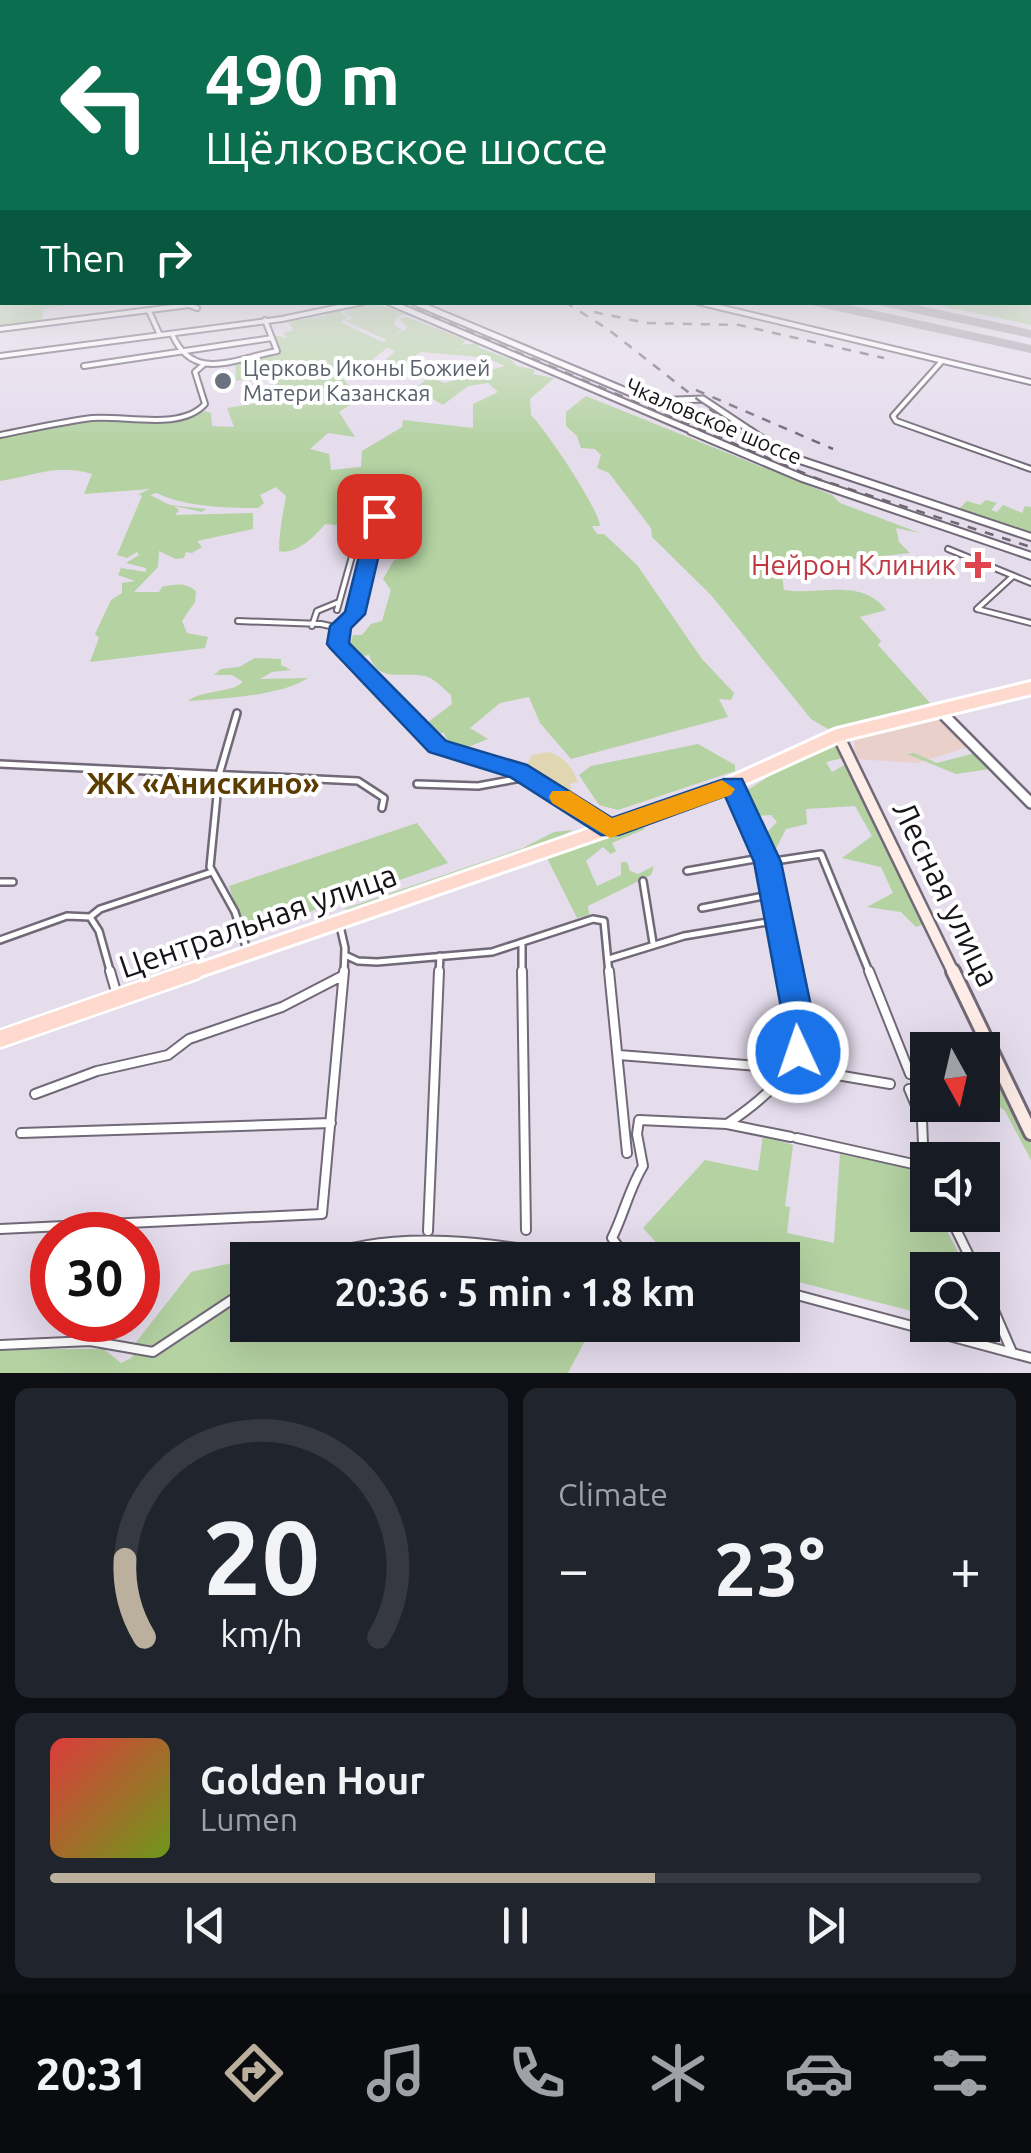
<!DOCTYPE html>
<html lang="en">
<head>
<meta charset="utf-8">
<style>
	body { margin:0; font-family:Ubuntu,sans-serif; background:#20242c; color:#f1f3f6; height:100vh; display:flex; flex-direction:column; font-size:38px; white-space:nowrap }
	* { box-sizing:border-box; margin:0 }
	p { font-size:32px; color:#9ea1a6 }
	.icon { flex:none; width:55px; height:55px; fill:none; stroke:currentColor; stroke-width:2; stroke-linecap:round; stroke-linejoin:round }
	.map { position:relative; height:1373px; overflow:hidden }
	.sheet { display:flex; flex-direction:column; gap:15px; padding:15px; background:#0d0f14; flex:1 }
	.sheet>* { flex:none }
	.top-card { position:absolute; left:0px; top:0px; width:1032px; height:305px; box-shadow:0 10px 40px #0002; background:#0b6e4f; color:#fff; overflow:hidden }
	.needle { width:65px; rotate:172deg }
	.controls { position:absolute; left:910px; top:1032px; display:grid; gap:20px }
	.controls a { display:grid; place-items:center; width:90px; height:90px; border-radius:0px; background:#171b24; box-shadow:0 10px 40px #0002; font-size:50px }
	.speed { position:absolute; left:30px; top:1212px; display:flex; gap:20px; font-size:50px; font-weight:700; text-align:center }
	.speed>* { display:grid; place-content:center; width:130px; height:130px; border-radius:50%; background:#171b24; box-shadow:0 10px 40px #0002; line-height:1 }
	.speed .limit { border:15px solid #d22; background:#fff; color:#111 }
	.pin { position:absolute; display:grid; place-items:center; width:85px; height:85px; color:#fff; margin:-42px; border-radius:20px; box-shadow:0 5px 15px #0006 }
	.me { position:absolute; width:110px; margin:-55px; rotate:357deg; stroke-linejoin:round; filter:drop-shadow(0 0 8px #0008) }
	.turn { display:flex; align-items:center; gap:35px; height:210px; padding:0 40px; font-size:45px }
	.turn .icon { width:130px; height:130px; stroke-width:2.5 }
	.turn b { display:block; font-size:70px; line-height:85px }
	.then { display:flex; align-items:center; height:95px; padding:0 40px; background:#0003; gap:20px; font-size:38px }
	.big { font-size:75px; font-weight:700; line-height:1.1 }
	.sheet .card { flex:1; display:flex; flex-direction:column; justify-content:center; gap:15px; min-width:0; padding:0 35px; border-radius:15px; background:#20242c }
	.sheet .dial { align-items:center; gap:0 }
	.dial svg { height:260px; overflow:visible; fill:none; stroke:#363941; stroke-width:7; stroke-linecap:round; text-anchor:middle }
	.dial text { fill:#f1f3f6; stroke:none }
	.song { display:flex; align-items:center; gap:30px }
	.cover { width:120px; height:120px; border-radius:15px; background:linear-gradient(135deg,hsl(0 70% 55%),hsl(80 70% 35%)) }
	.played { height:10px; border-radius:5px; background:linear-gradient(90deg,#bbaf9d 65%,#363941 65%) }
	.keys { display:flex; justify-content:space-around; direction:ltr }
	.heat { display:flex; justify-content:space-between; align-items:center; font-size:55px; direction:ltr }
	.sheet .tiles { flex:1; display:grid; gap:15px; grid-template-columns:1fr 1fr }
	.card:last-child { grid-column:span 2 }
	.trip { position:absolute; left:230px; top:1242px; width:570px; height:100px; border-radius:0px; background:#171b24; box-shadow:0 10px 40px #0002; font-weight:700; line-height:100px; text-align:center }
	.tabs { display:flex; height:160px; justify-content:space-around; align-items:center; background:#090b0e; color:#9ea1a6 }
	.tabs .icon { width:70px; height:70px }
	.tabs .current { color:#bbaf9d }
	.tabs b { font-size:45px; color:#f1f3f6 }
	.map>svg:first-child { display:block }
</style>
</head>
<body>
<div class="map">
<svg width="1031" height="1373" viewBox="0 0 1031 1373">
	<rect width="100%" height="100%" fill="#e5dcec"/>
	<path fill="#ead0cb" d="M 940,716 L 968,747 L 917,763 L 855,759 L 854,737 Z"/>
	<path fill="#b4d2a2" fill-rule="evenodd" d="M 1031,284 L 1031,325 L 937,305 L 1030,302 Z
		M 0,285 L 2,302 L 74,304 L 44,309 L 42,322 L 0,328 Z
		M 374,303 L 405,314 L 396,318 L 394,325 L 402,330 L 387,340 L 345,321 L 353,318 L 344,313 L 349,307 Z
		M 345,307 L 341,313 L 349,317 L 340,322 L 383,342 L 408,328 L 399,319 L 407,317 L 466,340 L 461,345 L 477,343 L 480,348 L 510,359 L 517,366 L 535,370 L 533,374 L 554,378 L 530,399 L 531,415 C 546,430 599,509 600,526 L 592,526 L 597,534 L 604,534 L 637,565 L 702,659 L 734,693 L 731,700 L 719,699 L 728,717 L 571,759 L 540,723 L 529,697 L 500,703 L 470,728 L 488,739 L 468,747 L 448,742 L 444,733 L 436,733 L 427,723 L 452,704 L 451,695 C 444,689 434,678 425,676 C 401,671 379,684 369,655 L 354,657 L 340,642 L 351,642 L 353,635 L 362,635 L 371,624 L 382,621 L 391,590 L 383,579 L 394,560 L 403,557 L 415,514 L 379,500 L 340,505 L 337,508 L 359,513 L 359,516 L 336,525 L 325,524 C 316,536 294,556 279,551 C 279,533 283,513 286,496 L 276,487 L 260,495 L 264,503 L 258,508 C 225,508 185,507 157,493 L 150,495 L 170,505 L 206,509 L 202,512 L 174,506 L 179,510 L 175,515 L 253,513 L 253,529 L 197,541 L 202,547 L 192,553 L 186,552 L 184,558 L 176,559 L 159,551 L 158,567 L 134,592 L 159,592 L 162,587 C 176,584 184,582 196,591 L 195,602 L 182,621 L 187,633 L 208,637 L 205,648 L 90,662 L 99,638 L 95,634 L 111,600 L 122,593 L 122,583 L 135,581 L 118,575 L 121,568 L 146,572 L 146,568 L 126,563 L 139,555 L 137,552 L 127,558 L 117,555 L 142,496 L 139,494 L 150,489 L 84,494 L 92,474 C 57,463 33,476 0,481 L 0,437 L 102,419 L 170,419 L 205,411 L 211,413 L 212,426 L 234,427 L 227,408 L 282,399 L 272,375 L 236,381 L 235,359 L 282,353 L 273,335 L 287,338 L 283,333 L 294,330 L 288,322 L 323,316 ZM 387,348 L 395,351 L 378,367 L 393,370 L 421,352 L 487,358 L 505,366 L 445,383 L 429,377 L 409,394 L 418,404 L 433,399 L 443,405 L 468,386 L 488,383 L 498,392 L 473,404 L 473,428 L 403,420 L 402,427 L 362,451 L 361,467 L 331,470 L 329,454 L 310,449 L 328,433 L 355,437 L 339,412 L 361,398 L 342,378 L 344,367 L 366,365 Z
		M 586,396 L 832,495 L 840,503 L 920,533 L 896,528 L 899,542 L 910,553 L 815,563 C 799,561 792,562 782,576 L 784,590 C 818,596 861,577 886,610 L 860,617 L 881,641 L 878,645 L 930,703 L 828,729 L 811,719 L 711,595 L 652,537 L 651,528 L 609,473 L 597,468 L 601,455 L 595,449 L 581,448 L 577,436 L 566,426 L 566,412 Z
		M 986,500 L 997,503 L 991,510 L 997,512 L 1003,505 L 1022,513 L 1025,506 L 1031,507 L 1031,535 L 957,511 L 967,501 L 980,505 Z
		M 255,658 L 281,659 L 281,665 L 291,670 L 272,672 L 260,679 L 308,678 C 281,696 221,699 188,701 C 203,689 230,694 243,682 L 232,675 L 214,675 L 221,669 L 239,667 Z
		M 698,744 L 735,765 L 735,771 L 618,810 L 599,805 L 579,775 L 591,766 Z
		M 837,746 L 847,757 L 826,762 L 832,772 L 848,763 L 927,923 L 916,927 L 901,912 L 867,907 L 893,893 L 881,867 L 842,858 L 872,836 L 855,806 L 806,809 L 807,824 L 786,829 L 770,860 L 757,829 L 768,831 L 777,822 L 771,815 L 753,816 L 740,790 L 746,791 L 788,764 Z
		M 914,753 L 937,763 L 975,753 L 990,769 L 956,774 L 907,754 Z
		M 417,823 L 448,863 L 244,935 L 229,886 Z
		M 636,824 L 645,829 L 612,843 L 616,851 L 611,854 L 603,847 L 586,861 L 597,886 L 621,875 L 621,862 L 627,862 L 630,871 L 638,874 L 654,866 L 651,875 L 588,906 L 589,915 L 577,918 L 546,856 Z
		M 573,830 L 549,843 L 353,911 L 344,909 L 523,848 L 554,832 Z
		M 981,1037 L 1031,1142 L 1031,1160 L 1005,1111 L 983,1094 L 982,1050 L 944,1050 L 937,1044 Z
		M 763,1136 L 793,1145 L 785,1206 L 790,1207 L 787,1233 L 834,1243 L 840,1154 L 917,1170 L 927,1191 L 928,1215 L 939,1215 L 967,1270 L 928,1270 L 927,1315 L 783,1278 L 782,1260 L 705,1260 L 663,1250 L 643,1228 L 705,1160 L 758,1171 Z
		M 434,1237 L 615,1260 L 293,1260 L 331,1243 Z
		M 232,1263 L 247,1267 L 248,1325 L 593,1325 L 568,1373 L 0,1373 L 0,1349 L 104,1349 L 121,1363 L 131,1358 L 138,1348 L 133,1346 L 191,1272 Z"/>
	<path fill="#e0d7b2" d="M 549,752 C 566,759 571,765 578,782 L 570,784 L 574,802 L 526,766 L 532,755 Z"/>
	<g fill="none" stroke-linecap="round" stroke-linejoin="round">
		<path stroke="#a9a2af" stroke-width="8" d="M 816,302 L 1031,349
			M 883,302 L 1031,334"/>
		<path fill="#a9a2af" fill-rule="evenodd" d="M 1030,273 L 1031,273 L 1031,283 L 1030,283 Z"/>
		<defs>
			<path id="minor-far2" d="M 698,302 L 1031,382
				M 149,311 L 159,333
				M 0,329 L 189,305 L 197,308
				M 172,334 C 193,383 234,359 277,351 L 265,320
				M 0,356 L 282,319 L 363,302
				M 942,361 L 893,416 L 896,421 L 1031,469
				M 84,366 L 272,338
				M 0,435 C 31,429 61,422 92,418 C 125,415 181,431 205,404 L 195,372 L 203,365
				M 948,549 L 1031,583
				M 977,609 L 1031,623
				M 977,609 L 1012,577
				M 337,610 L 363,517 L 366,512 L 378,513 L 354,614 L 340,626 L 338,644 L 361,668
				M 238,621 L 321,624 L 339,628
				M 312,626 L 317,611 L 339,602"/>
			<path id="minor-far1" d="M 359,665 L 438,747 L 519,771 L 607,827
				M 237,713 L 219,775 L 210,867 L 235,912 L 247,950
				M 0,764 L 358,781 L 384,798 L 382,808
				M 417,784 L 478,786 L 527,777
				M 733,785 L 768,862 L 790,974
				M 768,862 L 821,854 L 870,974
				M 687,871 L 766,857
				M 643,881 L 653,943
				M 0,882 L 13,882
				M 702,908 L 774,894
				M 90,917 L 99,931 L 111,974
				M 340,926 L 345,948 L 344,974
				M 0,940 L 67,916 L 90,917 L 100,909 L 212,872
				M 522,945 L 522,974
				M 345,955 L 358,961 L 377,962 L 492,952 L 593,919 L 604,921 L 609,974
				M 609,959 L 684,936 L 779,920
				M 439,974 L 440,956"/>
			<path id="minor" d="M 110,971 L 117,995
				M 522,971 L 526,1230
				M 609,971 L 627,1153
				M 869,971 L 910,1074
				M 802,1039 L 819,1072 L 890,1084
				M 619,1055 L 758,1066 L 782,1072
				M 909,1089 L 922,1120 L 924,1168
				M 35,1094 L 97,1071 L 168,1055 L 189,1039 L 282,1007 L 342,976
				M 727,1124 C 754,1106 793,1076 801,1042 C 805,1023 793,991 789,971
				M 21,1133 L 331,1123
				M 797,1138 L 913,1164 L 928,1176
				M 949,1215 L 976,1270
				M 0,1229 L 322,1214 L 344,971
				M 428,1231 L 439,971
				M 623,1253 L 612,1238 C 624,1214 629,1189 643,1166 L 637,1134 L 639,1120 L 727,1124 L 791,1137
				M 623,1253 L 653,1260
				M 314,1260 C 398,1225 503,1245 590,1260
				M 982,1283 L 1012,1352
				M 782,1291 L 1031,1358
				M 0,1345 L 90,1341 L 153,1352 L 248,1289"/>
			<path id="tertiary-far2" d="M 389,302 L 697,433
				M 414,302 L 650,401 L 703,399 L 754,433"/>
			<path id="tertiary-far1" d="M 691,431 L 802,478 L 1031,556
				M 750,431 L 788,456 L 1031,537"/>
			<path id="tertiary" d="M 939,710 L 1031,803"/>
			<path id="secondary-far1" d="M 838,735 L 954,974"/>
			<path id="secondary" d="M 953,971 L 1031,1133"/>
			<path id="primary-far1" d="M 188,974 L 706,795 L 838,735 L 1031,688"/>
			<path id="primary" d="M 0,1039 L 195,971"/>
		</defs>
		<use href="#minor-far2" stroke="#716977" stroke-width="8"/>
		<use href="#minor-far1" stroke="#716977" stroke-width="10"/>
		<use href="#minor" stroke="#716977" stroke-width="12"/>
		<use href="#tertiary-far2" stroke="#716977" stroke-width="9"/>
		<use href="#tertiary-far1" stroke="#716977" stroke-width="10"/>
		<use href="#tertiary" stroke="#716977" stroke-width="14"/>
		<use href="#secondary-far1" stroke="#716977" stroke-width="15"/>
		<use href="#secondary" stroke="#716977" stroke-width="18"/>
		<use href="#primary-far1" stroke="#fff" stroke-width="18"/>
		<use href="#primary" stroke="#fff" stroke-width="21"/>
		<use href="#minor-far2" stroke="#fff" stroke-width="4"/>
		<use href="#minor-far1" stroke="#fff" stroke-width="5"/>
		<use href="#minor" stroke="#fff" stroke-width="8"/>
		<use href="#tertiary-far2" stroke="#fff" stroke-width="5"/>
		<use href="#tertiary-far1" stroke="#fff" stroke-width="6"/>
		<use href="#tertiary" stroke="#fff" stroke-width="9"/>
		<use href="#secondary-far1" stroke="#feece6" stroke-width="10"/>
		<use href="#secondary" stroke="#feece6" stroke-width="12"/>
		<use href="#primary-far1" stroke="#fed9ce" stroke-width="12"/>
		<use href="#primary" stroke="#fed9ce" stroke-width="16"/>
		<path stroke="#6d6872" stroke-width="2.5" stroke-dasharray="9 9" stroke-linecap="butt" d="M 399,302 L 818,479 L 1031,547
			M 565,302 L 609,330 L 753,443
			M 594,312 L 646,323 L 739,325 L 884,358
			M 696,390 L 833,449"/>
	</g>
	<linearGradient id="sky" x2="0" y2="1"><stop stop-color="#69bcdc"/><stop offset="0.57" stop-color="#f3eff6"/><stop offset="1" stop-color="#f3eff6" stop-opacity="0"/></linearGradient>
	<rect width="1031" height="445" fill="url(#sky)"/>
	<path fill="#1a73e8" stroke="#114b97" stroke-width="2.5" d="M 379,511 L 388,516 L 365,614 L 351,628 L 349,643 L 446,741 L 527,765 L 612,818 L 724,779 L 742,779 L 781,862 L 818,1040 L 809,1062 L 798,1065 L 787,1062 L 782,1052 L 787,1040 L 754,862 L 725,796 L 619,835 L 601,835 L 510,777 L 429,752 L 330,648 L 327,644 L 330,626 L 345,612 L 369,516 Z"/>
	<path fill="#f59e0b" d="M 722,780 L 735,789 L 731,795 L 610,838 L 552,803 L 549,797 L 552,791 L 570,791 L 612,818 Z"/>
	<circle fill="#6b7280" stroke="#fff" stroke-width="4" cx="223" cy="381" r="10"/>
	<path fill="#e0444e" stroke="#fff" stroke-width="4" d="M973 550h10v10h10v10h-10v10h-10v-10h-10v-10h10z"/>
	<g text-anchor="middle" stroke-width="8" stroke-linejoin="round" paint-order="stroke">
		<g font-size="22" fill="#5b616d" stroke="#fff" text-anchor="start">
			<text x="243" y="376">Церковь Иконы Божией<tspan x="243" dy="25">Матери Казанская</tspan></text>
		</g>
		<g font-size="22" fill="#171419" stroke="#fff">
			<text transform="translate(714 421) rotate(23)" y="8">Чкаловское шоссе</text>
		</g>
		<g font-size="28" fill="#be3a42" stroke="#fff" text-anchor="end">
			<text x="956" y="575">Нейрон Клиник</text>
		</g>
		<g font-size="30" font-weight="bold" fill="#5b3d01" stroke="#fff">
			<text x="203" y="794">ЖК «Анискино»</text>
		</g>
		<g font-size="32" fill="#171419" stroke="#fff">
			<text transform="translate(946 894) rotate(64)" y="11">Лесная улица</text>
			<text transform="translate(258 921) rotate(-19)" y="11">Центральная улица</text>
		</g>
	</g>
</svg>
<div class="controls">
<a><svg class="needle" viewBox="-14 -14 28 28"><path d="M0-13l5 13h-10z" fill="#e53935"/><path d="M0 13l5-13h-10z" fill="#9ea1a6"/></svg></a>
<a><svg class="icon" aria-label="sound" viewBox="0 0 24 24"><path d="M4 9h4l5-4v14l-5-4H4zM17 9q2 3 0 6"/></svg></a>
<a><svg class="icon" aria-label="search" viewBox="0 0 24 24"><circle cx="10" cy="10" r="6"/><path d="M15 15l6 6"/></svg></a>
</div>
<div class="speed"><div class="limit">30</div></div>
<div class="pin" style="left:379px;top:516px;background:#d93025"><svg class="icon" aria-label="arrive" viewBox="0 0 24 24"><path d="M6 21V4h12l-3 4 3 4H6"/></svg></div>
<svg class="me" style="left:798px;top:1052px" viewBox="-20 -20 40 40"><circle r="17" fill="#1a73e8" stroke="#fff" stroke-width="3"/><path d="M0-11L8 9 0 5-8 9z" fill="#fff"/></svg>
<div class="trip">20:36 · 5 min · 1.8 km</div>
<div class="top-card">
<div class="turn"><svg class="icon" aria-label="left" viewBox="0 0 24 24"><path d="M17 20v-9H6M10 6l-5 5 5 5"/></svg><div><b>490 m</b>Щёлковское шоссе</div></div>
<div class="then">Then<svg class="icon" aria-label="right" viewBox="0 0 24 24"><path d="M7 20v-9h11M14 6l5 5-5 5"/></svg></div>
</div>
</div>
<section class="sheet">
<div class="tiles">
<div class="card dial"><svg viewBox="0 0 100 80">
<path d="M14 69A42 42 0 1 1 86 69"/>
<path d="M14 69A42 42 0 0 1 8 45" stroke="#bbaf9d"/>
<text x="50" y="56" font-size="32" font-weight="700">20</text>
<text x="50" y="72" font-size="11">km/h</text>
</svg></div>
<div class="card"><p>Climate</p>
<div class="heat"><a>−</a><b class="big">23°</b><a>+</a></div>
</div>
<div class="card">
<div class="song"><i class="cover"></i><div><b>Golden Hour</b><p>Lumen</p></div></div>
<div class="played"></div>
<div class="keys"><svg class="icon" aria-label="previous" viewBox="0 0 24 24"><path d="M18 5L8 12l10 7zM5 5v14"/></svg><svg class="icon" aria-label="pause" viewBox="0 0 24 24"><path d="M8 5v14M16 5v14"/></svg><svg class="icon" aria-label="next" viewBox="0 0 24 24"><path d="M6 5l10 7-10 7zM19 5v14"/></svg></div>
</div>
</div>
</section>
<nav class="tabs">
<b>20:31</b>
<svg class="icon current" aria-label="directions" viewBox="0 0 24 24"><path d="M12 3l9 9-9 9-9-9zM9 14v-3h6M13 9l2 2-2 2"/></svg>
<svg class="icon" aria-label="music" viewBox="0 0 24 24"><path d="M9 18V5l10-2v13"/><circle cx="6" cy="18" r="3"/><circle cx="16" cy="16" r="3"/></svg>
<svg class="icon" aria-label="phone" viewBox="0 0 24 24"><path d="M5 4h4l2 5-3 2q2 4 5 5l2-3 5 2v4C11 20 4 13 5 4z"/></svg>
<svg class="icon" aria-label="climate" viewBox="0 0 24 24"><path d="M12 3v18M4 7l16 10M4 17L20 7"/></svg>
<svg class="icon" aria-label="car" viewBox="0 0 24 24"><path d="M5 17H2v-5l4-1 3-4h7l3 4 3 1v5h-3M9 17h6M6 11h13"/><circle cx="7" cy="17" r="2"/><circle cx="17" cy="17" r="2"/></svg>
<svg class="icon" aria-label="filters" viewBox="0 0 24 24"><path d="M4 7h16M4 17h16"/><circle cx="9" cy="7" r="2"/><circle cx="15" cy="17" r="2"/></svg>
</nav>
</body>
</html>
